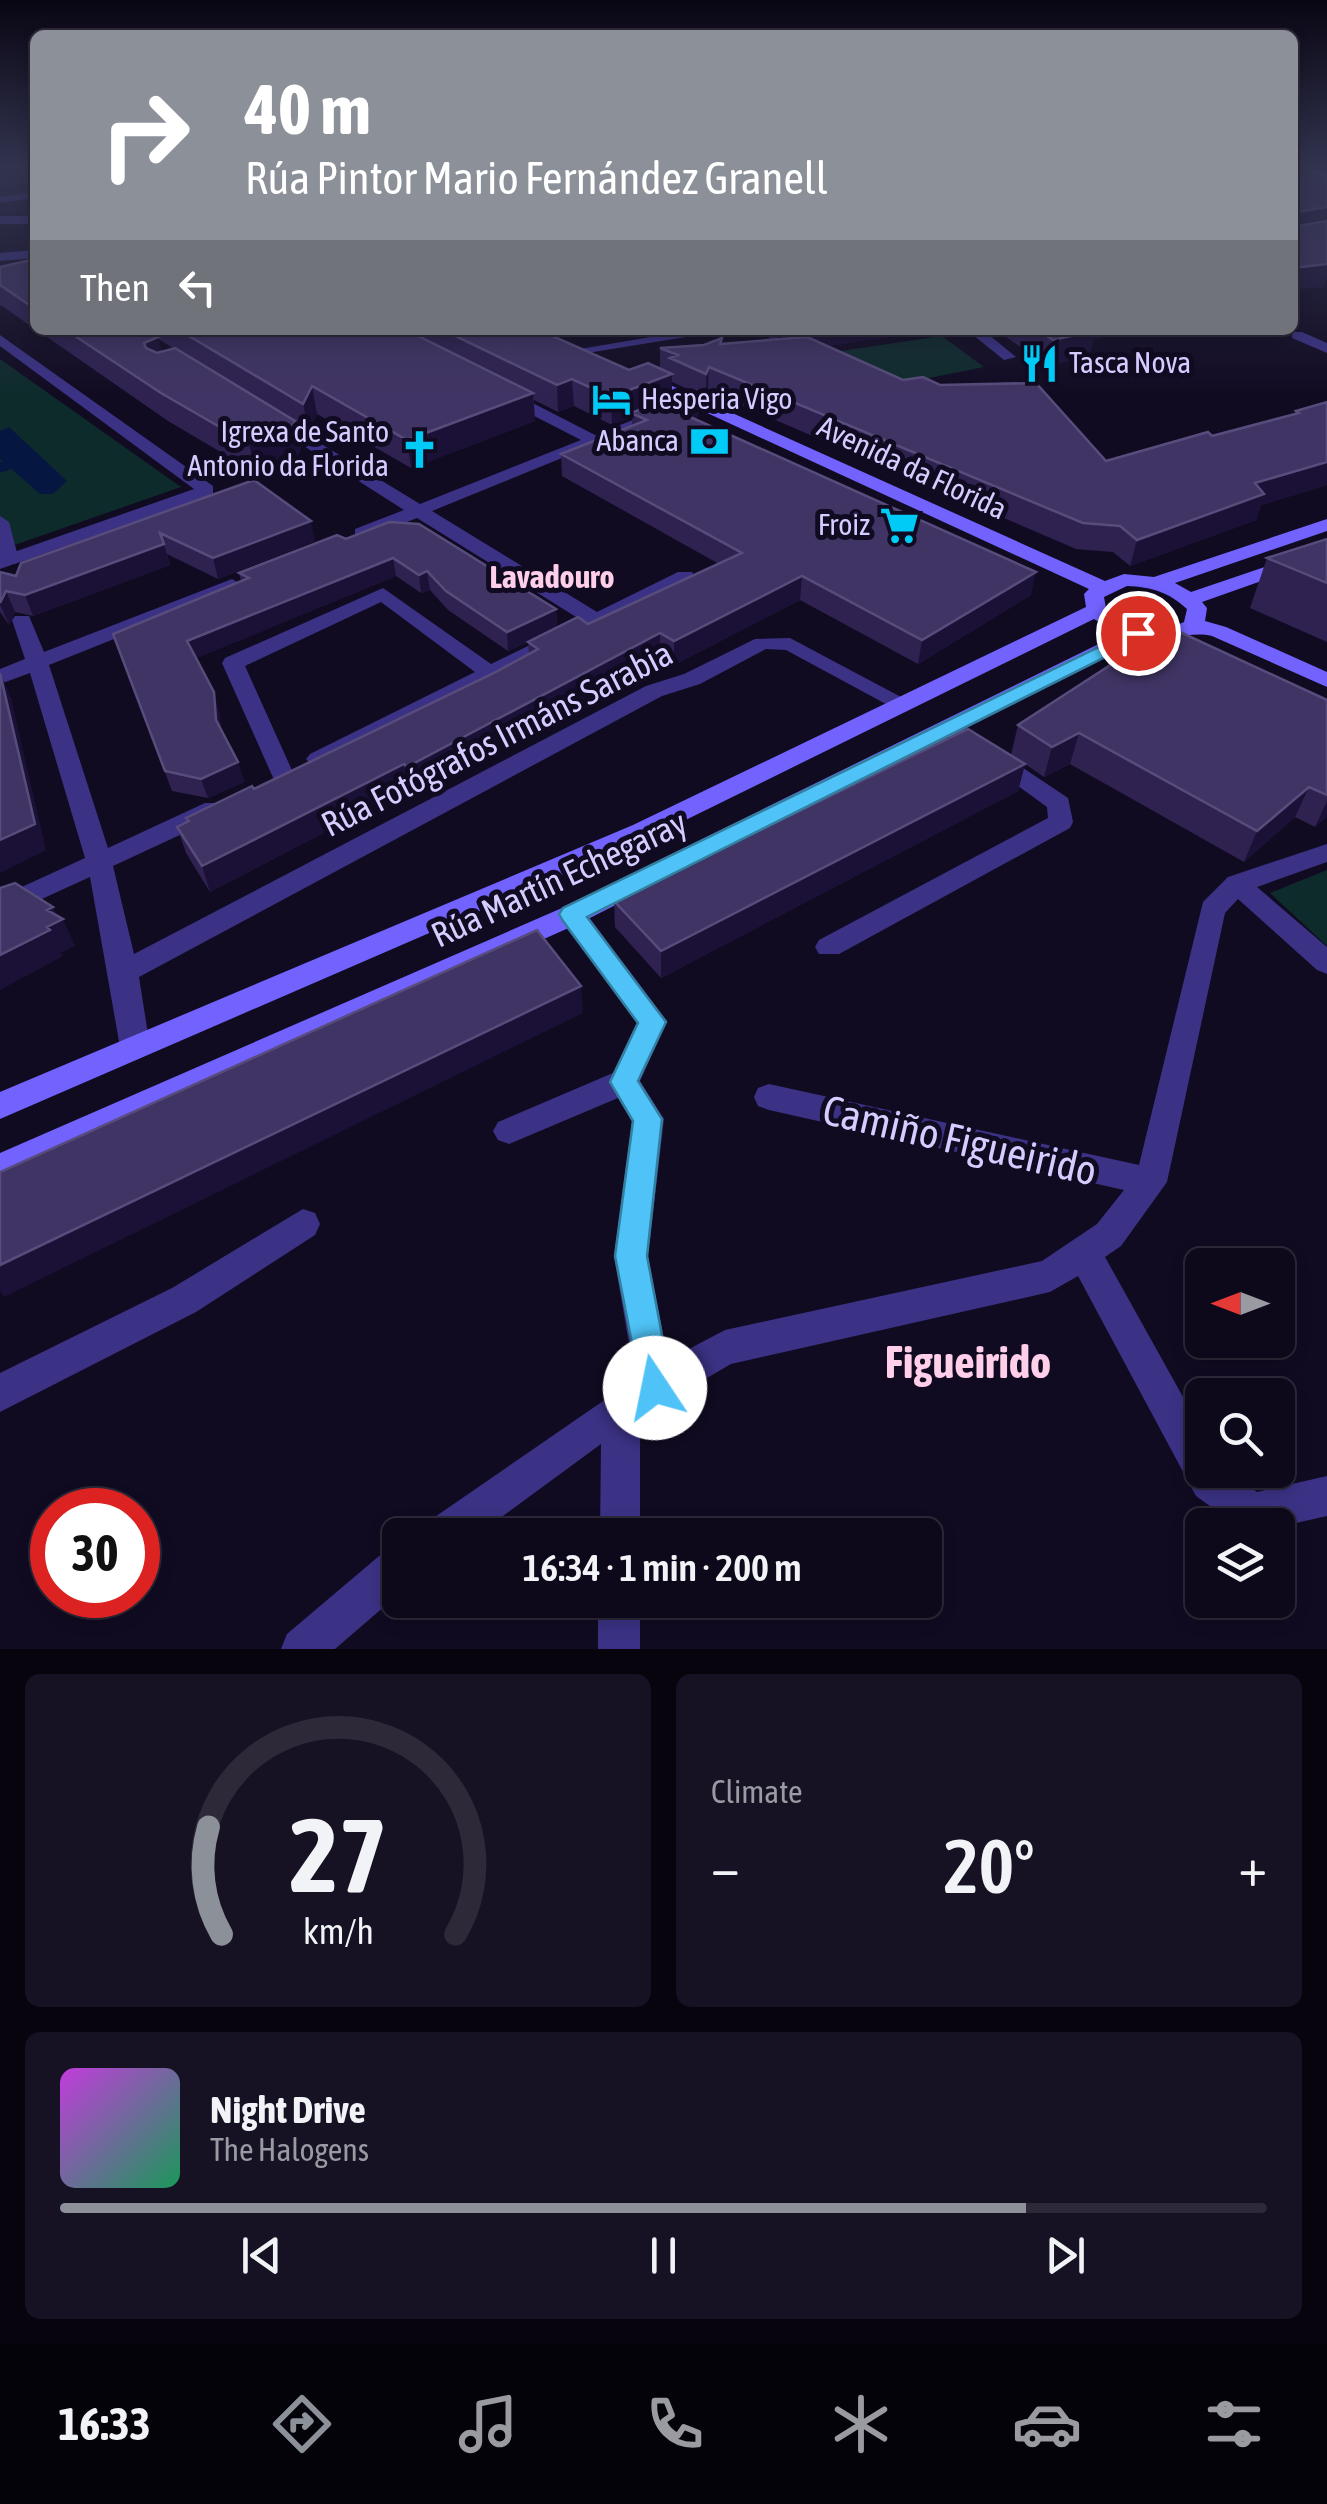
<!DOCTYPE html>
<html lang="en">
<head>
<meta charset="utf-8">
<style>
	body { margin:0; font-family:"Asap Condensed",sans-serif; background:#161123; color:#f1f3f6; height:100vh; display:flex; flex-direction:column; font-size:38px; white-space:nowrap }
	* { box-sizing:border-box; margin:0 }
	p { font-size:32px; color:#9a9aa2 }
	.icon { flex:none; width:55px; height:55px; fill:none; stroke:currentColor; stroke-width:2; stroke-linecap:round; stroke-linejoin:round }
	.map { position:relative; height:1649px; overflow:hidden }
	.panel { display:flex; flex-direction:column; gap:25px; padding:25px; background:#07040e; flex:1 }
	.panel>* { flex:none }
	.top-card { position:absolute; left:30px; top:30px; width:1268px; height:305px; border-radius:15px; box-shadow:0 5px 15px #0003,0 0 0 2px #2d2939; background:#8c9099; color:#fff; overflow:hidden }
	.needle { width:65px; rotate:270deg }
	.tools { position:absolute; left:1185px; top:1248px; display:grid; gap:20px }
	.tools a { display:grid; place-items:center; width:110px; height:110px; border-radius:15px; background:#0d081a; box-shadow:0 5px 15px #0003,0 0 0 2px #2d2939; font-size:50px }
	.speed { position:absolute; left:30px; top:1488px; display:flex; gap:20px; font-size:50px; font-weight:700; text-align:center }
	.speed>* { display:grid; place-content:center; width:130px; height:130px; border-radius:50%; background:#0d081a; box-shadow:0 5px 15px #0003,0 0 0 2px #2d2939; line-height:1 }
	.speed .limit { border:15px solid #d22; background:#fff; color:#111 }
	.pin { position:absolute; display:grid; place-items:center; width:85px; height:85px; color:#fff; margin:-42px; border:5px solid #fff; border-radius:50%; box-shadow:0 2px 10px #0007 }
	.me { position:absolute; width:110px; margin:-55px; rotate:349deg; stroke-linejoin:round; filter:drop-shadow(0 0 8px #0008) }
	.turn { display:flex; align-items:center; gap:35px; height:210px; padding:0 50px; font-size:45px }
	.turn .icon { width:130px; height:130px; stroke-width:2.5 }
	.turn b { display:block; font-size:70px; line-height:85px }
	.then { display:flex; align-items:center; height:95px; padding:0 50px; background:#0003; gap:20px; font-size:38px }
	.big { font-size:75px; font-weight:600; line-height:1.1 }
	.panel .card { flex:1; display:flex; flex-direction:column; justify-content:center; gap:15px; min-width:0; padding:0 35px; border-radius:15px; background:#161123 }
	.panel .dial { align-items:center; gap:0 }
	.dial svg { height:260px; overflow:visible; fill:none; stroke:#2d2939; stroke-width:7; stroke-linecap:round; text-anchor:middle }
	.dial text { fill:#f1f3f6; stroke:none }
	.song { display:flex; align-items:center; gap:30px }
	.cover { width:120px; height:120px; border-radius:15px; background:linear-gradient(135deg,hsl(290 70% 55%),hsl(150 70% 35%)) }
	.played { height:10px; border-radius:5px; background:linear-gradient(90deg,#8c9099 80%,#2d2939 80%) }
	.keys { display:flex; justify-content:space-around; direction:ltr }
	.heat { display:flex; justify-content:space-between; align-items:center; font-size:55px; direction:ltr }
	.panel .tiles { flex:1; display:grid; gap:25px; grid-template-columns:1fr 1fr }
	.card:last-child { grid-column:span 2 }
	.trip { position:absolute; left:382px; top:1518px; width:560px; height:100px; border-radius:15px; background:#0d081a; box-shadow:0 5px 15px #0003,0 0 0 2px #2d2939; font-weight:600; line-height:100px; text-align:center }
	.tab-bar { display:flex; height:160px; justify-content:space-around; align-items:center; background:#05030a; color:#9a9aa2 }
	.tab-bar .icon { width:70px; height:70px }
	.tab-bar .on { color:#8c9099 }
	.tab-bar b { font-size:45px; color:#f1f3f6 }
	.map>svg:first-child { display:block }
</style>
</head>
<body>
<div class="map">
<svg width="1327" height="1649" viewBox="0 0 1327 1649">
	<rect width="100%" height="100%" fill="#110b22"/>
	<path fill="#0e2b2c" d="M 942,336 L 984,367 L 870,390 L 800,357 Z
		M 0,359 L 181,487 L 0,550 Z
		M 1327,870 L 1327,946 L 1270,893 Z"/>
	<path fill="#051641" d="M 9,427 L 67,481 L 53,494 L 40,494 L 0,459 L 0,431 Z"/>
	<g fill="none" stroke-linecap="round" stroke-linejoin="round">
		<path stroke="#051641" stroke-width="10" d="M 0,467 L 6,466"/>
		<path fill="#3b3285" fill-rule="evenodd" d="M 0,516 L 9,522 L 19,560 L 16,564 L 0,561 Z"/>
		<path fill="#3b3285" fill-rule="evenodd" d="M 35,192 L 35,198 L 0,203 L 0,197 Z
			M 0,216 L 35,216 L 35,224 L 0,224 Z
			M 35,250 L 35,258 L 0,261 L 0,253 Z
			M 692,330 L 729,330 L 581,354 L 574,350 Z
			M 967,330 L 983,330 L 1016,357 L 1004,360 Z
			M 1292,332 L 1302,332 L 1327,343 L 1327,353 L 1292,338 Z
			M 0,335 L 213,486 L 213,494 L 0,569 L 0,557 L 194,489 L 0,346 Z
			M 501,393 L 513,393 L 595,435 L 658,410 L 672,413 L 432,511 L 597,612 L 678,572 L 692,572 L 695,576 L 318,766 L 310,764 L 306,759 L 310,754 L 475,672 L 381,602 L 245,666 L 295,777 L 283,785 L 275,782 L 222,663 L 225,658 L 383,588 L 491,664 L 581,620 L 417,518 L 369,537 L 355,537 L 355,529 L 404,510 L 263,420 L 277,417 L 420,504 L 581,440 L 501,399 Z
			M 232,579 L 242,585 L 239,589 L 49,665 L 108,848 L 205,803 L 223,803 L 226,809 L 223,815 L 113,866 L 134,954 L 646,686 L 684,674 L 755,639 L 790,638 L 916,705 L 905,712 L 897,710 L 786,650 L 766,649 L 700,684 L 662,696 L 139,977 L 150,1047 L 146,1055 L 135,1059 L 124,1055 L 120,1047 L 90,877 L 0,918 L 0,897 L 85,858 L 30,673 L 0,684 L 0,669 L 25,659 L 12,620 L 15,616 L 29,616 L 44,652 Z
			M 950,719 L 1068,798 L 1073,822 L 1070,828 L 839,954 L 819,954 L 815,947 L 819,940 L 1048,818 L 1047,807 L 942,731 L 939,726 Z
			M 1327,844 L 1327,862 L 1257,887 L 1327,947 L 1327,974 L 1317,970 L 1238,899 L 1225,913 L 1167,1182 L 1121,1246 L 1105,1257 L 1202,1431 L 1202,1470 L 1227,1470 L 1257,1492 L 1327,1476 L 1327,1516 L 1278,1527 L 1236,1525 L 1196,1496 L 1078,1276 L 1050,1292 L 731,1364 L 640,1417 L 640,1535 L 600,1535 L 601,1444 L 477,1535 L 423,1535 L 429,1521 L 635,1379 L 614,1256 L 632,1121 L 618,1098 L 509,1144 L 498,1140 L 493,1131 L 498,1122 L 613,1073 L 637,1022 L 562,922 L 559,915 L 562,908 L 582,908 L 667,1021 L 640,1081 L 664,1119 L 648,1256 L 668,1360 L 725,1330 L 1042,1261 L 1097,1224 L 1124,1190 L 769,1110 L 758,1106 L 754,1097 L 758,1088 L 769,1084 L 1139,1165 L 1203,902 L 1228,877 Z
			M 303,1209 L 315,1213 L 320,1224 L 315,1235 L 196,1312 L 0,1412 L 0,1373 L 172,1288 Z
			M 400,1545 L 400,1593 L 335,1649 L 281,1649 L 287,1634 L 385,1551 Z
			M 598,1600 L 640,1600 L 640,1649 L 598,1649 Z"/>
		<path fill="#7263ff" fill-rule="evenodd" d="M 1292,165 L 1327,172 L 1327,178 L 1292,170 Z
			M 640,376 L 650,376 L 1105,581 L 1124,574 L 1154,577 L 1327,519 L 1327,531 L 1175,583 L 1191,592 L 1327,546 L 1327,558 L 1202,602 L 1207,608 L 1205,621 L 1226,627 L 1327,672 L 1327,687 L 1212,636 C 1189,630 1166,643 1140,640 L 582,922 L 0,1182 L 0,1153 L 562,908 L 1119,634 L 1094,619 L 651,837 L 0,1119 L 0,1092 L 633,825 L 1086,607 L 1084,594 L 1089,589 L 640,382 ZM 1127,586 C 1151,587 1169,592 1187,609 L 1184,622 C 1157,635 1128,628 1106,608 L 1104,597 Z"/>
	</g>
	<path fill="#2f2251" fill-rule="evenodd" d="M 0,165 L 35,165 L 35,200 L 32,189 L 28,189 L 25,182 Z
		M 35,259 L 35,329 L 2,306 L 0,306 L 0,267 Z
		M 37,330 L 548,330 L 548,334 L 629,370 L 660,368 L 660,348 L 770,340 L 765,330 L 935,330 L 828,346 L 903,380 L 1106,461 L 1295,414 L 1296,411 L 1327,402 L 1327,485 L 1261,505 L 1256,520 L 1130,566 L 1113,552 L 1076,549 L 708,391 L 706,397 L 699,394 L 699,413 L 696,419 L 1031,595 L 918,664 L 800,600 L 674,665 L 660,657 L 412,792 L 408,789 L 210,892 L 186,853 L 177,827 L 187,822 L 186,818 L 254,789 L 492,674 L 529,654 L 528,642 L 508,651 L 448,610 L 430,590 L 421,593 L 396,576 L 196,658 L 219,711 L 221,729 L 238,762 L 244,782 L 208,798 L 172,791 L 120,652 L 241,581 L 239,573 L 346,539 L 556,609 L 557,627 L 588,624 L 719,564 L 562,476 L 561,454 L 632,426 L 632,417 L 612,425 L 574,406 L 558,412 L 534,400 L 535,421 L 411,468 L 317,414 L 309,432 L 296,423 L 301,449 L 296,459 L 256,473 L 168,421 ZM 158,339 L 173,348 L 162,352 ZM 672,382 L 690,390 L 672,397 Z
		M 556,330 L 597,330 L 572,337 Z
		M 996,330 L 1123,330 L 1104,332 L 1103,338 L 1093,339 L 1090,355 L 1048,366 Z
		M 254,480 L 315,541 L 218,579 L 167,554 L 170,565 L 33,616 L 15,612 L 9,625 L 0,612 L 0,572 L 16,576 Z
		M 1327,539 L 1327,642 L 1250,608 L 1267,558 Z
		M 1327,700 L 1327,816 L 1315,827 L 1295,817 L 1244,862 L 1070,764 L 1044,777 L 1025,764 L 1018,791 L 661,978 L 615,927 L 614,901 L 1011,755 L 1018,725 Z"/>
	<path fill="#1b1136" d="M 0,165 L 19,165 L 25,182 L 0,187 Z
		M 1327,207 L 1327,225 L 1292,230 L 1298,212 Z
		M 1327,264 L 1327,277 L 1324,287 L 1292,290 L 1292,268 Z
		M 572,330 L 597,330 L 572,337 Z
		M 778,330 L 935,330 L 777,354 Z
		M 1073,330 L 1123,330 L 1104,332 L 1103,338 L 1093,339 L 1090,355 L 1048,366 L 1053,340 Z
		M 158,337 L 165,363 L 152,369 L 144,343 Z
		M 709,367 L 708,391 L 706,397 L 706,374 Z
		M 672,374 L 672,401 L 631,413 L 632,417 L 612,425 L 611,397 Z
		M 572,379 L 574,406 L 558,412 L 557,385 Z
		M 312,386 L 317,414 L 309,432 L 303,404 Z
		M 699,392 L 699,413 L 688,437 L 688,416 Z
		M 533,393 L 535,421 L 411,468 L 407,440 Z
		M 295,421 L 301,449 L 296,459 L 256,473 L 249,444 Z
		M 1327,462 L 1327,485 L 1261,505 L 1256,520 L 1130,566 L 1137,540 L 1255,483 Z
		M 311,521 L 315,541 L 218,579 L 213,558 Z
		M 164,544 L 170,565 L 33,616 L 25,595 Z
		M 393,558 L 396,576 L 192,660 L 187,641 Z
		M 427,571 L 430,590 L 421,593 L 419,575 Z
		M 1036,572 L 1031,595 L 918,664 L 922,640 Z
		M 802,576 L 800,600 L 674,665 L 674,641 Z
		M 6,591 L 15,612 L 9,625 L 0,604 Z
		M 556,609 L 557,628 L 508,651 L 507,632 Z
		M 660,633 L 660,657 L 412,792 L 407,767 Z
		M 0,673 L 11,698 L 46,850 L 0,873 Z
		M 214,692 L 219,711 L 222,739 L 216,720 Z
		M 1079,733 L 1070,764 L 1044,777 L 1052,747 Z
		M 238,762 L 244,782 L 208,798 L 201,779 Z
		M 404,764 L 408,789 L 210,892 L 202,866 Z
		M 1025,764 L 1018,791 L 661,978 L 661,951 Z
		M 1309,787 L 1295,817 L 1244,862 L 1257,831 Z
		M 1327,801 L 1327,816 L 1315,827 Z
		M 53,907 L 60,920 L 63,919 L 75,946 L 61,953 L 63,956 L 0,990 L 0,955 L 47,927 L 47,910 Z
		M 581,986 L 583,1013 L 4,1297 L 0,1291 L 0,1265 Z"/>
	<path fill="#403464" stroke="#584c7c" stroke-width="2.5" d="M 20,165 L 35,165 L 35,191 L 29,180 L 31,168 L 22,168 Z
		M 1292,165 L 1327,178 L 1327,207 L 1298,212 L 1295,220 L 1292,219 Z
		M 1327,221 L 1327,264 L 1292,268 L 1292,227 Z
		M 35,259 L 35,309 L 0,285 L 0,267 Z
		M 66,330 L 146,330 L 158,337 L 144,343 L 146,348 L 157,353 L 175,348 L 295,421 L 290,430 L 249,444 L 161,393 Z
		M 179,330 L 406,330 L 533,393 L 407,440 L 312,386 L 303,404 Z
		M 443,330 L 539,330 L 629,370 L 648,363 L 672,374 L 611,397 L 572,379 L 557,385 Z
		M 1037,330 L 1094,330 L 1095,331 L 1053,340 Z
		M 807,337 L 903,380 L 923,377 L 940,385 L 1036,383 L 1106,461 L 1208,432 L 1212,436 L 1299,413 L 1296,411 L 1327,402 L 1327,462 L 1255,483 L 1264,494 L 1137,540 L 1120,526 L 1083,523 L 709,367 L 706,374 L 670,358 L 678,355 L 660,348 L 704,345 L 722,338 L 720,344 Z
		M 692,389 L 699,392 L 688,416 L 1036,572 L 922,640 L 802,576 L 674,641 L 660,633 L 407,767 L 404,764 L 202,866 L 177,827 L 189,821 L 186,818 L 252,786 L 254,789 L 492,674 L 538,649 L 528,642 L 578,617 L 588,624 L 742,553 L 561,454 L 647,420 L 631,413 Z
		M 254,480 L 311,521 L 213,558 L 160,533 L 164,544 L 25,595 L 6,591 L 0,603 L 0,572 L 16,576 L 21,563 Z
		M 389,522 L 419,524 L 556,609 L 507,632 L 446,591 L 427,571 L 419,575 L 393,558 L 187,641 L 214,692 L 216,720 L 238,762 L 201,779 L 165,771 L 113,634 L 249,578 L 239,573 L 337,535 L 346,539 Z
		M 1327,539 L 1327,583 L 1267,558 Z
		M 1169,627 L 1327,700 L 1327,795 L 1309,787 L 1257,831 L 1079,733 L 1052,747 L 1018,725 Z
		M 0,673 L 35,824 L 0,840 Z
		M 968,729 L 1025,764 L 661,951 L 614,901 Z
		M 15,883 L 53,907 L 47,910 L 63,919 L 47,927 L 50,930 L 0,955 L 0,888 Z
		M 537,930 L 581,986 L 0,1265 L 0,1172 Z"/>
	<linearGradient id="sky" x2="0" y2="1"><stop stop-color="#090613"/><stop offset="0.42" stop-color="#32344f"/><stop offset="1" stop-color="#32344f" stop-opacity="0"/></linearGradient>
	<rect width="1327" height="396" fill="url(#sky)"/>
	<path fill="#4fc3f7" stroke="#337fa1" stroke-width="2.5" d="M 1138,628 L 1148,633 L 1145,637 L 587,917 L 666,1022 L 638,1081 L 662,1119 L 647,1256 L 672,1388 L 667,1400 L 655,1405 L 643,1400 L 615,1256 L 633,1121 L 610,1082 L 638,1023 L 563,921 L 559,914 L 563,908 Z"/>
	<defs>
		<symbol id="restaurant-bare" viewBox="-9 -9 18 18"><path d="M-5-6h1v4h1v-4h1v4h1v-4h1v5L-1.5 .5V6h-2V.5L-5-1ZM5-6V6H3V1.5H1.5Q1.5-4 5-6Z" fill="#00cbf7" stroke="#110b22" stroke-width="2.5" paint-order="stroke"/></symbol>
		<symbol id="hotel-bare" viewBox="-9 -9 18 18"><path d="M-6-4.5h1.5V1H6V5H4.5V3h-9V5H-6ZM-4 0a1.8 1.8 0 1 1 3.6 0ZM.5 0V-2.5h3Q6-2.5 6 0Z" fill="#00cbf7" stroke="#110b22" stroke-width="2.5" paint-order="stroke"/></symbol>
		<symbol id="bank-bare" viewBox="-9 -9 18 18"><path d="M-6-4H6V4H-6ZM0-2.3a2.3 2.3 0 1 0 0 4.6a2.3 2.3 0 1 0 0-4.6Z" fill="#00cbf7" stroke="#110b22" stroke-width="2.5" paint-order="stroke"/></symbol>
		<symbol id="church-bare" viewBox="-9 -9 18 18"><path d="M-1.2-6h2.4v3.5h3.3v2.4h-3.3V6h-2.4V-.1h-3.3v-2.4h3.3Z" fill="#00cbf7" stroke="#110b22" stroke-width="2.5" paint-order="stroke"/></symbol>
		<symbol id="supermarket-bare" viewBox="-9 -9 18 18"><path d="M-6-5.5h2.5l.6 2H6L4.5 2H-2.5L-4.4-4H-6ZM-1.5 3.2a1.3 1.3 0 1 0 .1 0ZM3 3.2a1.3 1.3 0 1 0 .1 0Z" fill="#00cbf7" stroke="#110b22" stroke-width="2.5" paint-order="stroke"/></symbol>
	</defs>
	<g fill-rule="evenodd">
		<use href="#restaurant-bare" x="1012" y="336" width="55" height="55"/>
		<use href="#hotel-bare" x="584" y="372" width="55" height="55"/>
		<use href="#bank-bare" x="682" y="414" width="55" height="55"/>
		<use href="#church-bare" x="392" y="422" width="55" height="55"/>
		<use href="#supermarket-bare" x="872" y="498" width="55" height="55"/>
	</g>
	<g text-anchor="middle" stroke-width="10" stroke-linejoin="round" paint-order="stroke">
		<g font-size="30" fill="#d5ccff" stroke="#110b22" text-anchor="end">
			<text x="1069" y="373" text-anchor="start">Tasca Nova</text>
			<text x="641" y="409" text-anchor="start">Hesperia Vigo</text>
			<text x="389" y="442">Igrexa de Santo<tspan x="389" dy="34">Antonio da Florida</tspan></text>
			<text x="679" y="451">Abanca</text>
			<text x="870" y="535">Froiz</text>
		</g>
		<g font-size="30" fill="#d5ccff" stroke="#110b22">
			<text transform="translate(912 468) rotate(25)" y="10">Avenida da Florida</text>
		</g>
		<g font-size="32" font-weight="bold" fill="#ffcee9" stroke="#110b22">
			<text x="552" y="588">Lavadouro</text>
		</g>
		<g font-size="35" fill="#d5ccff" stroke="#110b22">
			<text transform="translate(497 739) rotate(-27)" y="12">Rúa Fotógrafos Irmáns Sarabia</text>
			<text transform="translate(559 879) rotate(-25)" y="12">Rúa Martín Echegaray</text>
		</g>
		<g font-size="42" fill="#d5ccff" stroke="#110b22">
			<text transform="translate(960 1140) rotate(13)" y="15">Camiño Figueirido</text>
		</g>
		<g font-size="45" font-weight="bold" fill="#ffcee9" stroke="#110b22">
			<text x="968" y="1378">Figueirido</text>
		</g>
	</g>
</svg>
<div class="tools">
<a><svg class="needle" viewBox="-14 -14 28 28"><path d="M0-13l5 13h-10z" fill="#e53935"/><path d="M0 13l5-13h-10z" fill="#9a9aa2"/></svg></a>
<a><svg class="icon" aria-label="search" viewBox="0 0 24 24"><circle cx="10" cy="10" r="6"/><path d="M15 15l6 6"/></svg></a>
<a><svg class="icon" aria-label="layers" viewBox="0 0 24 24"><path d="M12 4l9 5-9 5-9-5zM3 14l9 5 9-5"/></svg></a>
</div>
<div class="speed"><div class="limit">30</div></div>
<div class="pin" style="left:1138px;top:633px;background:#d93025"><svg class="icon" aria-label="arrive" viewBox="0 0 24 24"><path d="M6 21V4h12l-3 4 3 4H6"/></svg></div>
<svg class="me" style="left:655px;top:1388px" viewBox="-20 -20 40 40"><circle r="19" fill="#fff"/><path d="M0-13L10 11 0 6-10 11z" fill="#4fc3f7"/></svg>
<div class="trip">16:34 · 1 min · 200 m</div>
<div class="top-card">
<div class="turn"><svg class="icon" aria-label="right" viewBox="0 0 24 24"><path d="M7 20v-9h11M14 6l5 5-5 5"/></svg><div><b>40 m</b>Rúa Pintor Mario Fernández Granell</div></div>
<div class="then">Then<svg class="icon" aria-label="left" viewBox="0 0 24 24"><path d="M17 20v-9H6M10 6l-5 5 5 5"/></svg></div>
</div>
</div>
<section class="panel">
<div class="tiles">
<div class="card dial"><svg viewBox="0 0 100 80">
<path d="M14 69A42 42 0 1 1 86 69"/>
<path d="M14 69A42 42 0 0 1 10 36" stroke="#8c9099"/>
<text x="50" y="56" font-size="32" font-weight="700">27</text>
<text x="50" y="72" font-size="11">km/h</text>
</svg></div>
<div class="card"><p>Climate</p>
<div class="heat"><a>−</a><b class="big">20°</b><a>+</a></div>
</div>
<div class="card">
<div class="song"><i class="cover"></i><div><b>Night Drive</b><p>The Halogens</p></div></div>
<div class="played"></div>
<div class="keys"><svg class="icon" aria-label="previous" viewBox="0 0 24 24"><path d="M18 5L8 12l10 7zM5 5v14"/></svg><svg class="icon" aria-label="pause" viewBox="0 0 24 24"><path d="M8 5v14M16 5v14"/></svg><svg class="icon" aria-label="next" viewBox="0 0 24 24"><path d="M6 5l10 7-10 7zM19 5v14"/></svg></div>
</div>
</div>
</section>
<nav class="tab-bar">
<b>16:33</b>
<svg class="icon on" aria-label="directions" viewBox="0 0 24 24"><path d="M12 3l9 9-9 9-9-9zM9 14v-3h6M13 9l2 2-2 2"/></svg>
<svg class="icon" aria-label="music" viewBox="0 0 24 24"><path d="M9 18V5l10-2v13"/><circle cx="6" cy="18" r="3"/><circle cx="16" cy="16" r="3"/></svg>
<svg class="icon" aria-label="phone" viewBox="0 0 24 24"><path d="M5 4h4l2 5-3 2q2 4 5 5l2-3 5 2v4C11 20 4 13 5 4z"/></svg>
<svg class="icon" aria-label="climate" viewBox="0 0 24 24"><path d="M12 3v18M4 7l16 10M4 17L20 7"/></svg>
<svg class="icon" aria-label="car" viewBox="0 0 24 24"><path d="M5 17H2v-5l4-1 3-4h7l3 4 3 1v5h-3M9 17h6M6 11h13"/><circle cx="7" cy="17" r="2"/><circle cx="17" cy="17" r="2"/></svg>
<svg class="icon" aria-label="filters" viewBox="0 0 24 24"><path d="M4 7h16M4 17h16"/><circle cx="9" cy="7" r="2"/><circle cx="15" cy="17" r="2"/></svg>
</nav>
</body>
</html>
